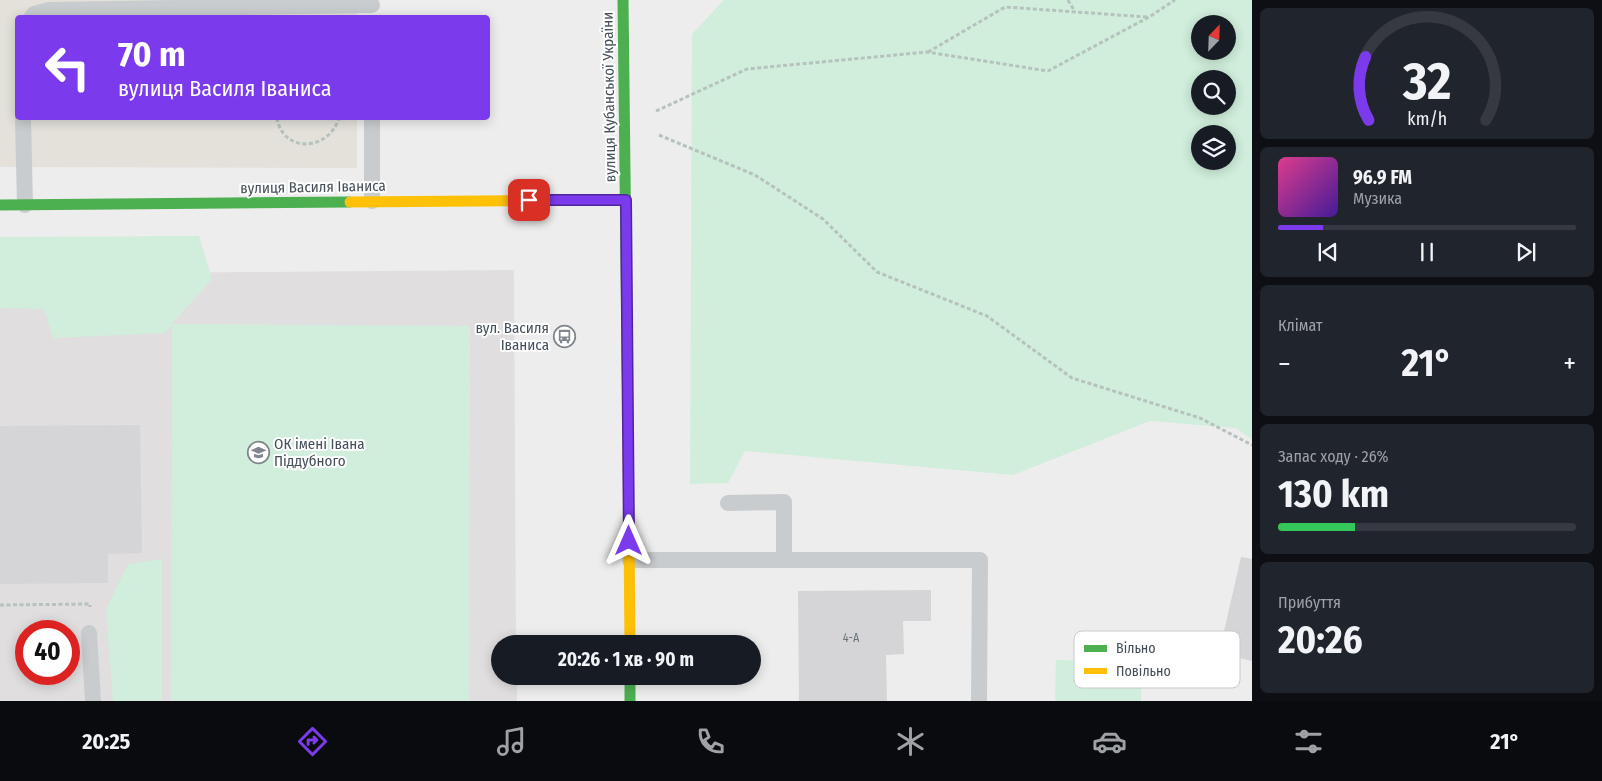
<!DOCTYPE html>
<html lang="uk">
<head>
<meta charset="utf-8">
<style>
	body { margin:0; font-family:"Fira Sans Condensed",sans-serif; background:#20242c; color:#f1f3f6; height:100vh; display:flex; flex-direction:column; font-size:19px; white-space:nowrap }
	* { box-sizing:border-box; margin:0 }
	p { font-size:16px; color:#9ea1a6 }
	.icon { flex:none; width:28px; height:28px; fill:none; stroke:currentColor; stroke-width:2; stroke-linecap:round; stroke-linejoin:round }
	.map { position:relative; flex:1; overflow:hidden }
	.panel { display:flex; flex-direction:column; gap:8px; padding:8px; background:#0d0f14; width:350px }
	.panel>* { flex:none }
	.hud { position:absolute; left:15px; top:15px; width:475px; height:105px; border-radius:5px; box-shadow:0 2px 12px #0003; background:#7c3aed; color:#fff; overflow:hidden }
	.needle { width:32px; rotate:23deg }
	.fabs { position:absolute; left:1191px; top:15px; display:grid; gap:10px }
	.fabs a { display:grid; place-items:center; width:45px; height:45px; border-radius:50%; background:#171b24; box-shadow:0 2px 12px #0003; font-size:25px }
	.speed { position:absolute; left:15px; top:620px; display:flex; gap:10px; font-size:25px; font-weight:700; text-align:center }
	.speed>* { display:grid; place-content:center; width:65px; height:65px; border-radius:50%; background:#171b24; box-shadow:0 2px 12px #0003; line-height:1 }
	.speed .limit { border:8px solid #d22; background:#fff; color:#111 }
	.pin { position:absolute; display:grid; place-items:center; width:42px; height:42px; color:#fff; margin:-21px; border-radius:10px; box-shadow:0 2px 8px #0006 }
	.me { position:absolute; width:55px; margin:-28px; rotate:0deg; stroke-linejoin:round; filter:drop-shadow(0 0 4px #0008) }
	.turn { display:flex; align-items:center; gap:18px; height:105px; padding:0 20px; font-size:22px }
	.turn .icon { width:65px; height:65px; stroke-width:2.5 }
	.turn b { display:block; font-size:35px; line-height:42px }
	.big { font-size:38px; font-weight:700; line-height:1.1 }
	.panel .widget { flex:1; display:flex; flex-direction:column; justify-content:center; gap:8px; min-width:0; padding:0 18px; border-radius:8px; background:#20242c }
	.panel .dial { align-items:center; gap:0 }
	.dial svg { height:130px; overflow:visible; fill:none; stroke:#363941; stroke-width:7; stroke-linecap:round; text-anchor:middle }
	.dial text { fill:#f1f3f6; stroke:none }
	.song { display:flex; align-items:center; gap:15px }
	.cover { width:60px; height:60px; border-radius:8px; background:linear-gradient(135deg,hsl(330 70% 55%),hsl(260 70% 35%)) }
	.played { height:5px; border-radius:2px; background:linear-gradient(90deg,#7c3aed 15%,#363941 15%) }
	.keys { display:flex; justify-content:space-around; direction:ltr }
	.heat { display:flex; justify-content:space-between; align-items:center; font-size:28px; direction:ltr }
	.charge { height:8px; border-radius:4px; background:linear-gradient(90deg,#34c759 26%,#363941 0) }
	.trip { position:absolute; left:491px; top:635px; width:270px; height:50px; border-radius:25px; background:#171b24; box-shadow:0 2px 12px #0003; font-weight:700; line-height:50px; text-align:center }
	.tabs { display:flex; height:80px; justify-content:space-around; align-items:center; background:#090b0e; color:#9ea1a6 }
	.tabs .icon { width:35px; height:35px }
	.tabs .current { color:#7c3aed }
	.tabs b { font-size:22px; color:#f1f3f6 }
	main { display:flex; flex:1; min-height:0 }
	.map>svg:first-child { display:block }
</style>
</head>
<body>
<main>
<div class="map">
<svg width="1252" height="701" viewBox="0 0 1252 701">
	<rect width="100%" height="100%" fill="#eeeded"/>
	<path fill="#e3e1da" d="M 0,0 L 357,0 L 357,17 L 18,18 L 18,118 L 357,118 L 357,168 L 0,167 Z"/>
	<path fill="#e0dedf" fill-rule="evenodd" d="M 514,270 L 516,644 L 500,644 L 500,676 L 517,676 L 517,701 L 0,701 L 0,274 ZM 26,631 L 69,631 L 69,674 L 26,674 Z"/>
	<path fill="#d0eedb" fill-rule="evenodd" d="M 724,0 L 1252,0 L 1252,440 L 1236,428 L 1150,421 L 1013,475 L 745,451 L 728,483 L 690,484 L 692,34 ZM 1200,24 L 1228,24 L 1228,51 L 1200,51 ZM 1200,79 L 1228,79 L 1228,106 L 1200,106 ZM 1200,134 L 1228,134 L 1228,161 L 1200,161 Z
		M 199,236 L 212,279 L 172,324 L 470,326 L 469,701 L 171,701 L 172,325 L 164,333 L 53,338 L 44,309 L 0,308 L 0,237 Z
		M 162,559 L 162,701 L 113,701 L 106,610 L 128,564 Z
		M 1056,660 L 1142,662 L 1141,701 L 1055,701 Z"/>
	<path fill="#d5d5d7" d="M 140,425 L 142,553 L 108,554 L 108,583 L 0,584 L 0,426 Z
		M 1241,557 L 1252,559 L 1252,661 L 1219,653 Z
		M 931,590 L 931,621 L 903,621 L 904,654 L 886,655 L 887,701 L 799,701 L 798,591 Z"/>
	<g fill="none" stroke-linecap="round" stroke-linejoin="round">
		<path stroke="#b6c2be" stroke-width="3" stroke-dasharray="4 2.5" stroke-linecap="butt" d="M 1068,0 L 1075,12
			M 928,52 L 1005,7 L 1147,17
			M 656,111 L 747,69 L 927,52 L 1048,71 L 1149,17 L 1175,0
			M 277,118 C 283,154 329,151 339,118
			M 659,135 L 755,175 L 823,219 L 877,272 L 987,316 L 1072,378 L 1200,418 L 1252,445
			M 0,605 L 90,604 L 90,607"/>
		<path stroke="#c9ccce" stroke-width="16" d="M 31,18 L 34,14 L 49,10 L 372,5
			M 23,118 L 25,205
			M 372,201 L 372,118
			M 728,503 L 784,502 L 784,560
			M 630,560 L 980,560 L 979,701
			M 89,633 L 93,701"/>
		<path stroke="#4caf50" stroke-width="11" d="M 623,0 L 628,433
			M 0,205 L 350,202
			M 630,676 L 630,701"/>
		<path stroke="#ffc107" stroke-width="11" d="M 350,202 L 626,200
			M 628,433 L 630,644"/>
	</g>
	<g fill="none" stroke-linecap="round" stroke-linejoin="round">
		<defs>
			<path id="route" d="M 529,200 L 626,200 L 629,541"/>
		</defs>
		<use href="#route" stroke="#51269a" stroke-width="12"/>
		<use href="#route" stroke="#7c3aed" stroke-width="9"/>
	</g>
	<defs>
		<symbol id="bus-ring" viewBox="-11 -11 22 22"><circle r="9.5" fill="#fff" stroke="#80868d" stroke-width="1.5"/><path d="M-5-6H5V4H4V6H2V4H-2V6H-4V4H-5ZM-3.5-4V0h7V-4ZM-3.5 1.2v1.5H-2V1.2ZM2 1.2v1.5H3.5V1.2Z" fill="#80868d"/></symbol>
		<symbol id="university-ring" viewBox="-11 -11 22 22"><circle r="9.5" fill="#fff" stroke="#80868d" stroke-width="1.5"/><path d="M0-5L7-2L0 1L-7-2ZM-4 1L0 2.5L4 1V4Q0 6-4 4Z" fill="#80868d"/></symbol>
	</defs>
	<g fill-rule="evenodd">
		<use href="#bus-ring" x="552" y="324" width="25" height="25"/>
		<use href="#university-ring" x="246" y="440" width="25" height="25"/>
	</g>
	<g text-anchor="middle" stroke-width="4" stroke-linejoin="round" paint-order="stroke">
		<g font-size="12" fill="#6a727a">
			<text x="851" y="642">4-А</text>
		</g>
		<g font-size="15" fill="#444f59" stroke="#fff">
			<text transform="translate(609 97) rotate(-91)" y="5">вулиця Кубанської України</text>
			<text transform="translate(313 187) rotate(-1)" y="5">вулиця Василя Іваниса</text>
		</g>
		<g font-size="15" fill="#444f59" stroke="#fff" text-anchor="end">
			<text x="549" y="333">вул. Василя<tspan x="549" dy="17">Іваниса</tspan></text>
			<text x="274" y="449" text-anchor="start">ОК імені Івана<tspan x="274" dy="17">Піддубного</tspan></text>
		</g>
	</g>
	<rect x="1074" y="631" width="166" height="57" rx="8" fill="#fff" stroke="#c7cacd" stroke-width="1"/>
	<rect x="1084" y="645" width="23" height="7" fill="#4caf50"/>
	<rect x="1084" y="668" width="23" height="6" fill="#ffc107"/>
	<g font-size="14" fill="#444f59">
		<text x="1116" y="653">Вільно</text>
		<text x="1116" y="676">Повільно</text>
	</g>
</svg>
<div class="fabs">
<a><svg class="needle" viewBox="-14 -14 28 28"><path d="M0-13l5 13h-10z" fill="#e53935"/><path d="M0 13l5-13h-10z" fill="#9ea1a6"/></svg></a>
<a><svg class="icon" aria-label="search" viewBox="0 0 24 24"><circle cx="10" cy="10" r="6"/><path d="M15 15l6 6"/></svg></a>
<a><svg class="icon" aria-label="layers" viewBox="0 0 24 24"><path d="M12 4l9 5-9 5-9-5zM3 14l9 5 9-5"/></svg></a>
</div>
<div class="speed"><div class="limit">40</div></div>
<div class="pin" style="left:529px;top:200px;background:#d93025"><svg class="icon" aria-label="arrive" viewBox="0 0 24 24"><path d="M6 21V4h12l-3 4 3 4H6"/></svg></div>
<svg class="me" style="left:629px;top:541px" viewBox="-20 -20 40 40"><path d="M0-17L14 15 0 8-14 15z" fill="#7c3aed" stroke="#fff" stroke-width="4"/></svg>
<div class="trip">20:26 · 1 хв · 90 m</div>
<div class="hud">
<div class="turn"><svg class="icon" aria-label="left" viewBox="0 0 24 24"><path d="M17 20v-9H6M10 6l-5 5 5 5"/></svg><div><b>70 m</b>вулиця Василя Іваниса</div></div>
</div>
</div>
<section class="panel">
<div class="widget dial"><svg viewBox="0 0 100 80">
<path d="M14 69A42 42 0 1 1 86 69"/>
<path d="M14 69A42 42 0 0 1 12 30" stroke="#7c3aed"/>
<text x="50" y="56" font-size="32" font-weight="700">32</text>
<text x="50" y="72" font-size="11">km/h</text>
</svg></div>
<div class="widget">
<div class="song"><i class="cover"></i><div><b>96.9 FM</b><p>Музика</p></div></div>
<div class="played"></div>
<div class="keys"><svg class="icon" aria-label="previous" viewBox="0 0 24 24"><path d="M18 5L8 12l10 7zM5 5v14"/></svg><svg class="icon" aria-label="pause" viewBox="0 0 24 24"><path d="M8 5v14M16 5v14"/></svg><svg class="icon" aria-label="next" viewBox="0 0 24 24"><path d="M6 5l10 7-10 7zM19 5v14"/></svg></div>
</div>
<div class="widget"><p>Клімат</p>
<div class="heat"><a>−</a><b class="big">21°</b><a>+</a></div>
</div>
<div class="widget"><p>Запас ходу · 26%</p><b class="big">130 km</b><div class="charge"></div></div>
<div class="widget"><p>Прибуття</p><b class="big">20:26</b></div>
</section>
</main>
<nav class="tabs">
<b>20:25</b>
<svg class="icon current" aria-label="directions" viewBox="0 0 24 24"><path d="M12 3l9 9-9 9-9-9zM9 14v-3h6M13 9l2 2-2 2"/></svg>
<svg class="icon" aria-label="music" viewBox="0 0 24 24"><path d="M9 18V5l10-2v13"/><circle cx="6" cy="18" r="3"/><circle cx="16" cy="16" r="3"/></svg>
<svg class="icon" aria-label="phone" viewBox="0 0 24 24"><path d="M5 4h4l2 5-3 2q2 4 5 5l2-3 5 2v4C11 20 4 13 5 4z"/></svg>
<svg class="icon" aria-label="climate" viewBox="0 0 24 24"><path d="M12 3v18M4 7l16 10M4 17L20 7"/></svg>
<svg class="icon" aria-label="car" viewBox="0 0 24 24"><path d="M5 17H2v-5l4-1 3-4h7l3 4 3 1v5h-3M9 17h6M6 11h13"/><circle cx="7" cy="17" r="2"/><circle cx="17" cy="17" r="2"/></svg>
<svg class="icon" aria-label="filters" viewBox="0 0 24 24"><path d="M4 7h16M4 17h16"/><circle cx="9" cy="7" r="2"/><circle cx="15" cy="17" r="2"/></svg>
<b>21°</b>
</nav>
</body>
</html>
